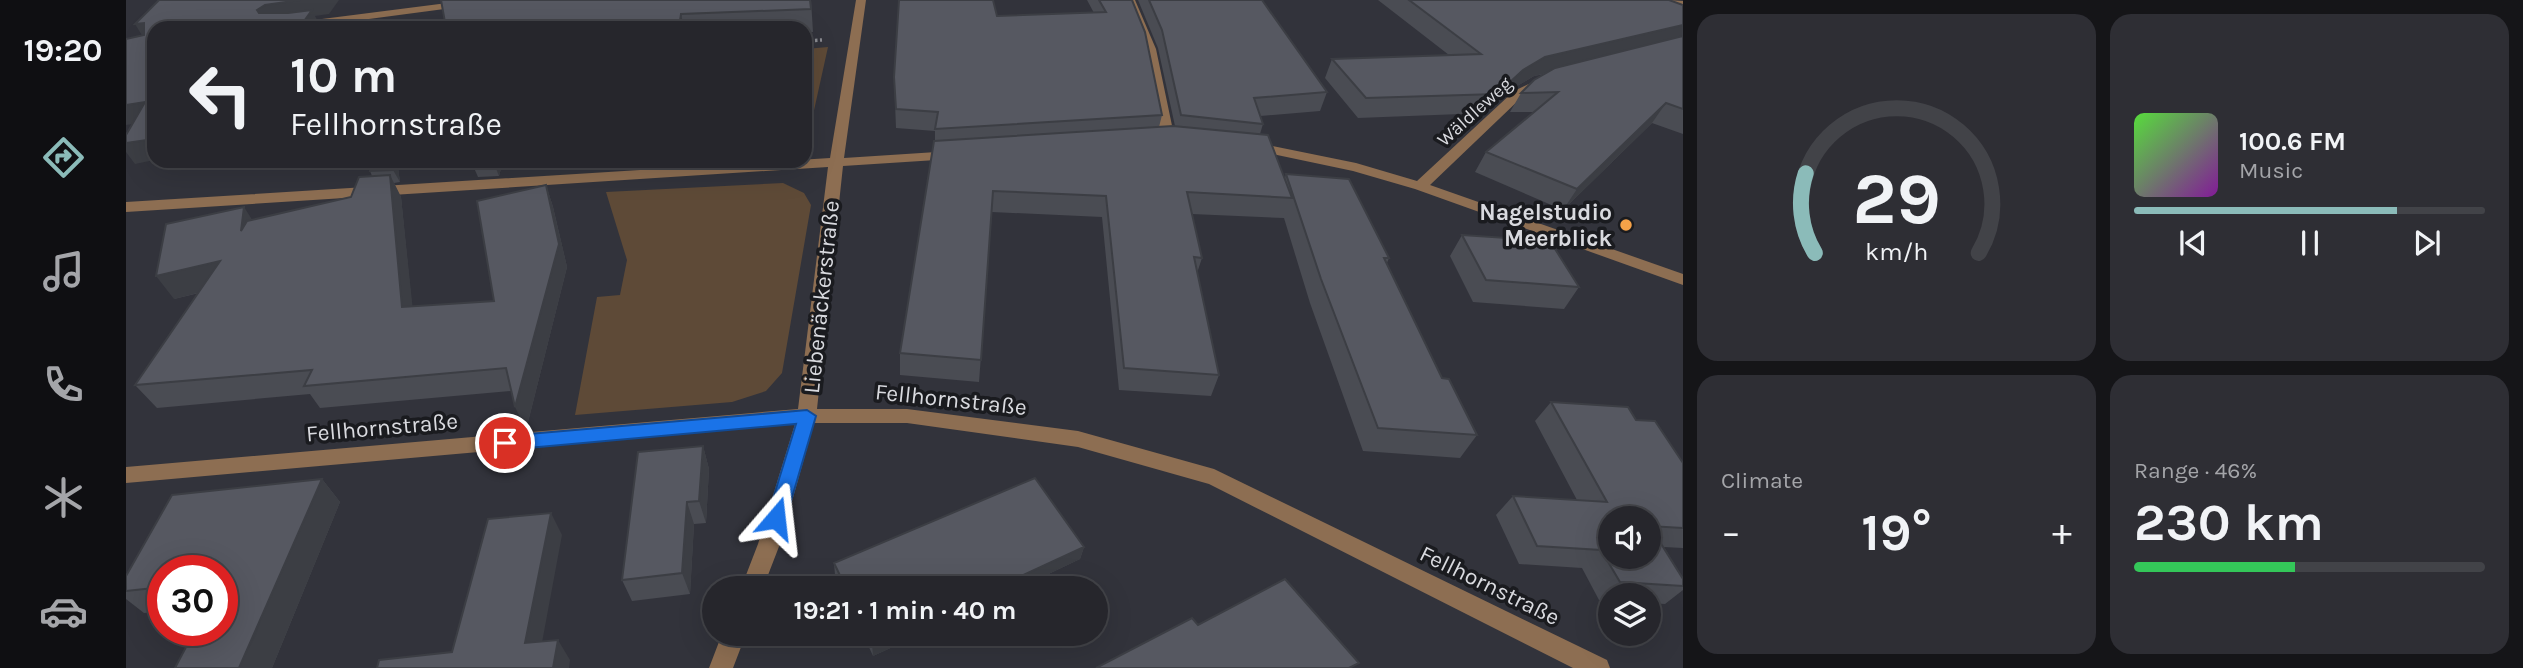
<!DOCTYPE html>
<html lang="en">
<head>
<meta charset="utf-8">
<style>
	body { margin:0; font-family:Karla,sans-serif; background:#2e2e34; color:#f1f3f6; height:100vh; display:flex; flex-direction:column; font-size:26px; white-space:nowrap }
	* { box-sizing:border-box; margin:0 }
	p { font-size:23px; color:#a4a5a9 }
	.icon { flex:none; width:38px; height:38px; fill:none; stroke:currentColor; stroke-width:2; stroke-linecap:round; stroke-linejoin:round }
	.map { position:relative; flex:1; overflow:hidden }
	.drawer { display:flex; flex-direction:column; gap:14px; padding:14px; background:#151518; width:840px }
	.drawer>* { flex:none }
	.banner { position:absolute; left:21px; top:21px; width:665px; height:147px; border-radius:21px; box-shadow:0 7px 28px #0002,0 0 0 2px #424348; background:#26262c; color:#f1f3f6; overflow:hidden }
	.buttons { position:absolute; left:1472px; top:506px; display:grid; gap:14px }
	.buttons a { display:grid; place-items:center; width:63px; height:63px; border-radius:50%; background:#26262c; box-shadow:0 7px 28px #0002,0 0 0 2px #424348; font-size:35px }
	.speed { position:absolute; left:21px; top:555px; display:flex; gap:14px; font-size:35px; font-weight:700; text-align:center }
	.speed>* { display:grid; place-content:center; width:91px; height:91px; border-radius:50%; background:#26262c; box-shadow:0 7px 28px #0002,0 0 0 2px #424348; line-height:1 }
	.speed .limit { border:10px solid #d22; background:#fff; color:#111 }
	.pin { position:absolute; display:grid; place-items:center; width:60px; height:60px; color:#fff; margin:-30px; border:4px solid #fff; border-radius:50%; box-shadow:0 2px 7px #0007 }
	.me { position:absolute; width:77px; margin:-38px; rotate:17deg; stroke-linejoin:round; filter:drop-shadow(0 0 5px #0008) }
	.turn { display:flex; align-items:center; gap:24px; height:147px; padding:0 28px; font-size:32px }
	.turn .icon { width:91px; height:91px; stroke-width:2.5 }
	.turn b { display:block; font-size:49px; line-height:60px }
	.big { font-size:52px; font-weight:700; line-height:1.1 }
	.drawer .widget { flex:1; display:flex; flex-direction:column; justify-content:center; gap:10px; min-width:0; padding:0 24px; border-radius:21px; background:#2e2e34 }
	.drawer .dial { align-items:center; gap:0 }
	.dial svg { height:182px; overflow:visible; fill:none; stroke:#424348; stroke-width:7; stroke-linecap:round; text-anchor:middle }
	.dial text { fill:#f1f3f6; stroke:none }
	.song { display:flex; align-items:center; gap:21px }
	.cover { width:84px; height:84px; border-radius:10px; background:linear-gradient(135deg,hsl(110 70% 55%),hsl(290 70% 35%)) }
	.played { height:7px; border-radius:4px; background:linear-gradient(90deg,#8bbbb9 75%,#424348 75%) }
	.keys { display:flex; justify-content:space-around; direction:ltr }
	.heat { display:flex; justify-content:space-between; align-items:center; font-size:38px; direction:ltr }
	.charge { height:10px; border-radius:5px; background:linear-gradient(90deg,#34c759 46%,#424348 0) }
	.drawer .tiles { flex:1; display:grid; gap:14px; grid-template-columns:repeat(2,1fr) }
	.trip { position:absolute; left:576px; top:576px; width:406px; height:70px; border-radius:35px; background:#26262c; box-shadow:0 7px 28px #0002,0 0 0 2px #424348; font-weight:700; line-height:70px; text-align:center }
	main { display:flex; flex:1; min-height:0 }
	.dock { display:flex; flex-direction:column; width:126px; justify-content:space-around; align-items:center; background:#0f0f12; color:#a4a5a9 }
	.dock .icon { width:49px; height:49px }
	.dock .selected { color:#8bbbb9 }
	.dock b { font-size:32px; color:#f1f3f6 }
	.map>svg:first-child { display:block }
</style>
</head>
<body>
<main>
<nav class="dock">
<b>19:20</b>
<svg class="icon selected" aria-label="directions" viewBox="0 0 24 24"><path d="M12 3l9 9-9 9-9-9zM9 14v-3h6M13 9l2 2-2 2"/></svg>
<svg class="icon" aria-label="music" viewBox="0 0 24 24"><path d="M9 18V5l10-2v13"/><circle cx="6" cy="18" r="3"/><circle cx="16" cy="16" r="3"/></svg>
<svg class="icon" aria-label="phone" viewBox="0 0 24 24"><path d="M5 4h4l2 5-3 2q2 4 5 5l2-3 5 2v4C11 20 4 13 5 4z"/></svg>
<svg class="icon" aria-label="climate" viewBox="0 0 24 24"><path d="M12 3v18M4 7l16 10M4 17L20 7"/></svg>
<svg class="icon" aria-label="car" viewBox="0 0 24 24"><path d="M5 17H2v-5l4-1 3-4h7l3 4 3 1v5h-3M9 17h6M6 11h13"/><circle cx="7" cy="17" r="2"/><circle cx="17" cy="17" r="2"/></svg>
</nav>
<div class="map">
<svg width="1557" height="668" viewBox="0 0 1557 668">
	<rect width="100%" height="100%" fill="#32333b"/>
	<path fill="#5e4a37" d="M 702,47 L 683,133 L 679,137 L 679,49 Z
		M 657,183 L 678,193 L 685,205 L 656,373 L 640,391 L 606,402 L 449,415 L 471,297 L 494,295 L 501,260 L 480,192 Z"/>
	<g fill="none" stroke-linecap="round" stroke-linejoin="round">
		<path stroke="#8a8b91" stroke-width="3.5" stroke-dasharray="2.5 2.5" stroke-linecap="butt" d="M 679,41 L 696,40"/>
		<path fill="#8d6e52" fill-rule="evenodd" d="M 730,0 L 740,0 L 718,158 L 826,151 L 833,155 L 826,159 L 717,166 L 691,409 L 781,409 L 952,431 L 1088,469 L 1481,660 L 1484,668 L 1447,668 L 1083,484 L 952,447 L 781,423 L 688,423 L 654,544 L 637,588 L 615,588 L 632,544 L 669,424 L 0,483 L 0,467 L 672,409 L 702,167 L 0,212 L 0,202 L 704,158 Z
			M 999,0 L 1009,0 L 1030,49 L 1049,140 L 1047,143 L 1037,143 L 1035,140 L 1018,49 Z
			M 1541,0 L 1557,1 L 1557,8 Z
			M 337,1 L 341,2 L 341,6 L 175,28 L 143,28 L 149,25 Z
			M 1415,78 L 1421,82 L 1419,85 L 1396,97 L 1304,185 L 1557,274 L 1557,285 L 1289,189 L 1227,171 L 1127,150 L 1120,146 L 1127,142 L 1230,163 L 1291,181 L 1388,91 Z
			M 596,634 L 620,634 L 607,668 L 583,668 Z"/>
	</g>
	<path fill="#4a4c53" d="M 315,0 L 685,0 L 687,32 L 679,32 L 679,28 L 320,28 Z
		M 961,0 L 1006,0 L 1036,115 L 1033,127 L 1049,126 L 1032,48 L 1012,0 L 1136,0 L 1201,92 L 1194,111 L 1134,116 L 1137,124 L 1134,134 L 1159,178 L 1160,174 L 1263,258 L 1261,263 L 1316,378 L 1351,435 L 1334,458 L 1237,451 L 1184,303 L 1158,218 L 1066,214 L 1076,258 L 1071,273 L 1093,375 L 1085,396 L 993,390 L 976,217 L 866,212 L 853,382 L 774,375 L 774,353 L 809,141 L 809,131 L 770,128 L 768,77 L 871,16 L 968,13 Z
		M 1252,0 L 1543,0 L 1557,5 L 1557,134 L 1526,123 L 1437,210 L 1349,172 L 1360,152 L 1408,112 L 1384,112 L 1395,93 L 1419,74 L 1408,76 L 1386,89 L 1360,113 L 1232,118 L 1199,78 L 1206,59 L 1323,55 Z
		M 271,161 L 274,182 L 268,183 L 275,197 L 286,307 L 368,301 L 420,185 L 427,207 L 441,267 L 400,430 L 385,391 L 194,408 L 184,394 L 31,408 L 9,385 L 73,293 L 48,299 L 126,220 L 225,197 L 246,176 L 244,171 Z
		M 345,161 L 377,161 L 373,176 L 352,177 Z
		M 1336,235 L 1453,287 L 1438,309 L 1347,302 L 1324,256 Z
		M 1425,402 L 1510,420 L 1557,463 L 1557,548 L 1538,547 L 1557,579 L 1557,590 L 1539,604 L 1522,603 L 1522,595 L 1484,595 L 1484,601 L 1473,600 L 1456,568 L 1393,564 L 1370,515 L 1387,496 L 1451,500 L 1409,421 Z
		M 577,446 L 583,469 L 580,523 L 568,524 L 564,594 L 506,601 L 496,580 Z
		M 196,479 L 214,502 L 146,668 L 49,668 L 96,630 L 96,570 L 37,570 L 37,611 L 18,613 L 0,599 L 0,576 Z
		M 958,547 L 954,559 L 893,588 L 715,588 L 709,575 L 708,563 Z
		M 737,634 L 795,634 L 747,656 Z"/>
	<path fill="#3c3e44" d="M 174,0 L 213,0 L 203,14 L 189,16 L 195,27 L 194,28 L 140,27 L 131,10 L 139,5 Z
		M 555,14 L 558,28 L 555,28 L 554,21 Z
		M 18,23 L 20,42 L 9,24 Z
		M 1557,25 L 1557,40 L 1408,76 L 1386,89 L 1360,113 L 1371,94 L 1397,70 L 1419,57 Z
		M 19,102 L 28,121 L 0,125 L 0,105 Z
		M 1540,103 L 1526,123 L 1437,210 L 1451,189 Z
		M 28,139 L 28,160 L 9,164 L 0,152 L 0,143 Z
		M 267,161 L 271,161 L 274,182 L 267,170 Z
		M 367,161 L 377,161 L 373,176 Z
		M 264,175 L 275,197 L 289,330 L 276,307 Z
		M 420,185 L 427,207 L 441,267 L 400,430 L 389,407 Z
		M 118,207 L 132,229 L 115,231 Z
		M 94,261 L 111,283 L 48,299 L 30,276 Z
		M 577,446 L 583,469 L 580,523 L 573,501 Z
		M 196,479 L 214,502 L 146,668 L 113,668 Z
		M 561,502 L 568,524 L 564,594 L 556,573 Z
		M 425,513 L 436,535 L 412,664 L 399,643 Z
		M 958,547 L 954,559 L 893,588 L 869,588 Z
		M 770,634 L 795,634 L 747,656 L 746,644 Z
		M 432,640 L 444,660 L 443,668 L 427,668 Z"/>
	<path fill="#565861" stroke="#3c3e44" stroke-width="2" fill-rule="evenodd" d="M 33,0 L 174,0 L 139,5 L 131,10 L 133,13 L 162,13 L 186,10 L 173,28 L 28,28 L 28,139 L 0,143 L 0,135 L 19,102 L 0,105 L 0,39 L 18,35 L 18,23 L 9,24 Z
		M 315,0 L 684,0 L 685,9 L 555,14 L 554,21 L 513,22 L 512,28 L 320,28 Z
		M 773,0 L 867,0 L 871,16 L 980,12 L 973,0 L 1006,0 L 1019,32 L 1036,115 L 809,129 L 812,112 L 770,109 L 768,77 Z
		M 1023,0 L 1136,0 L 1201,92 L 1128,98 L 1137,124 L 1055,115 L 1036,30 Z
		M 1283,0 L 1543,0 L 1557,5 L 1557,25 L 1419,57 L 1397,70 L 1371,94 L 1240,98 L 1206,59 L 1355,54 Z
		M 1557,36 L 1557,109 L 1540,103 L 1451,189 L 1360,152 L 1432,92 L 1395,93 L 1408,80 L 1429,68 Z
		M 1047,126 L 1142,135 L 1166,198 L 1061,192 L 1076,258 L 1068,257 L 1093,375 L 998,368 L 980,196 L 867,191 L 855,360 L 774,353 L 808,141 Z
		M 247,161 L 267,161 L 267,170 L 244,171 Z
		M 1160,174 L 1223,179 L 1263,258 L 1258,258 L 1316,378 L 1323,379 L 1351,435 L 1252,428 L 1195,279 Z
		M 264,175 L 276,307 L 368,301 L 351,201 L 420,185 L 433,244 L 389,407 L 380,368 L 178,386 L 186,370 L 9,385 L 94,261 L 30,276 L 40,224 L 118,207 L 115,231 L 121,221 L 225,197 L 233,177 Z
		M 1336,235 L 1424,241 L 1453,287 L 1360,280 Z
		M 1425,402 L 1502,407 L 1510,420 L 1529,421 L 1557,463 L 1557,528 L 1524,526 L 1557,579 L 1557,586 L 1494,582 L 1475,550 L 1411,546 L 1387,496 L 1481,502 ZM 1484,518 L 1522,518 L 1522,556 L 1484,556 Z
		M 577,446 L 573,501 L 561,502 L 556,573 L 496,580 L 512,452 Z
		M 909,478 L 958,547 L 869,588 L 720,588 L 708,563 Z
		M 196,479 L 113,668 L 49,668 L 69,630 L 96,630 L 96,570 L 37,570 L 37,587 L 0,591 L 0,576 L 46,495 Z
		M 425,513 L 399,643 L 432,640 L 427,668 L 251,668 L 253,660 L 326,652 L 362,519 Z
		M 1159,579 L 1233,663 L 1223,668 L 970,668 L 1066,618 L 1072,625 Z
		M 741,634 L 770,634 L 746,644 Z"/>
	<path fill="#1a73e8" stroke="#114b97" stroke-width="2" d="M 681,410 L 690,416 L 660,518 L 657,524 L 644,524 L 641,518 L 670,424 L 379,450 L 370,443 L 379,436 Z"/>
	<circle fill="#f6a248" stroke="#1a1b1f" stroke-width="2.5" cx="1500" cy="225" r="7"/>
	<g text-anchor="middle" stroke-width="7" stroke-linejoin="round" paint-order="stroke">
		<g font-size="19" fill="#d9dadf" stroke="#1a1b1f">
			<text transform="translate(1348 111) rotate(-42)" y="7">Wäldleweg</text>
		</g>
		<g font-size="23" font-weight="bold" fill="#d9dadf" stroke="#1a1b1f" text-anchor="end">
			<text x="1486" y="220">Nagelstudio<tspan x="1486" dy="26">Meerblick</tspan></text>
		</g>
		<g font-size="23" fill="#d9dadf" stroke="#1a1b1f">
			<text transform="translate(695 297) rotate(-84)" y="8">Liebenäckerstraße</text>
			<text transform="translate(825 399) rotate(6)" y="8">Fellhornstraße</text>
			<text transform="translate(256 427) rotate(-5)" y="8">Fellhornstraße</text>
			<text transform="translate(1364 585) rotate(26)" y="8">Fellhornstraße</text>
		</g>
	</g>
</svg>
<div class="buttons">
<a><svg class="icon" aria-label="sound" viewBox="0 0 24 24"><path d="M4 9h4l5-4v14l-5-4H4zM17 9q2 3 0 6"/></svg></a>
<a><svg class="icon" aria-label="layers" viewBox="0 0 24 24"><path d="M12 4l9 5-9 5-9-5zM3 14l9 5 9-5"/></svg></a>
</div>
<div class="speed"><div class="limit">30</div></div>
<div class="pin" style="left:379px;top:443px;background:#d93025"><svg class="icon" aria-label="arrive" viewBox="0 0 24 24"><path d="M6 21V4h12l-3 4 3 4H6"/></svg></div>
<svg class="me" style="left:650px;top:518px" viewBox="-20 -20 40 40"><path d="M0-17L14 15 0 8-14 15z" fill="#1a73e8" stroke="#fff" stroke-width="4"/></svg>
<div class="trip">19:21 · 1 min · 40 m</div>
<div class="banner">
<div class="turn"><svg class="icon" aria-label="left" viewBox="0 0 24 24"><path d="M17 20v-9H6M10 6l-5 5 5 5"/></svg><div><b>10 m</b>Fellhornstraße</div></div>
</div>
</div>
<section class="drawer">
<div class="tiles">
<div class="widget dial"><svg viewBox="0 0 100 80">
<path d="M14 69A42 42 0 1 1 86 69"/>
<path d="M14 69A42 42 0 0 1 10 34" stroke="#8bbbb9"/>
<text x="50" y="56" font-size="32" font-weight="700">29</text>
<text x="50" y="72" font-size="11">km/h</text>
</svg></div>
<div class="widget">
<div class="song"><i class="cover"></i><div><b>100.6 FM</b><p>Music</p></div></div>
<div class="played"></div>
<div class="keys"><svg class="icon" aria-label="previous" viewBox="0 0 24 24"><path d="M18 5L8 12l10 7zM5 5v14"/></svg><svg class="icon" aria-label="pause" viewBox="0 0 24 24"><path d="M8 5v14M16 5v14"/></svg><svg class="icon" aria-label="next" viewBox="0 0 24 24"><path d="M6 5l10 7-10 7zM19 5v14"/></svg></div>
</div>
<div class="widget"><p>Climate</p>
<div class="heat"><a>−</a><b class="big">19°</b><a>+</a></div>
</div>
<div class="widget"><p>Range · 46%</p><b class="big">230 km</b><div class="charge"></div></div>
</div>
</section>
</main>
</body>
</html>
